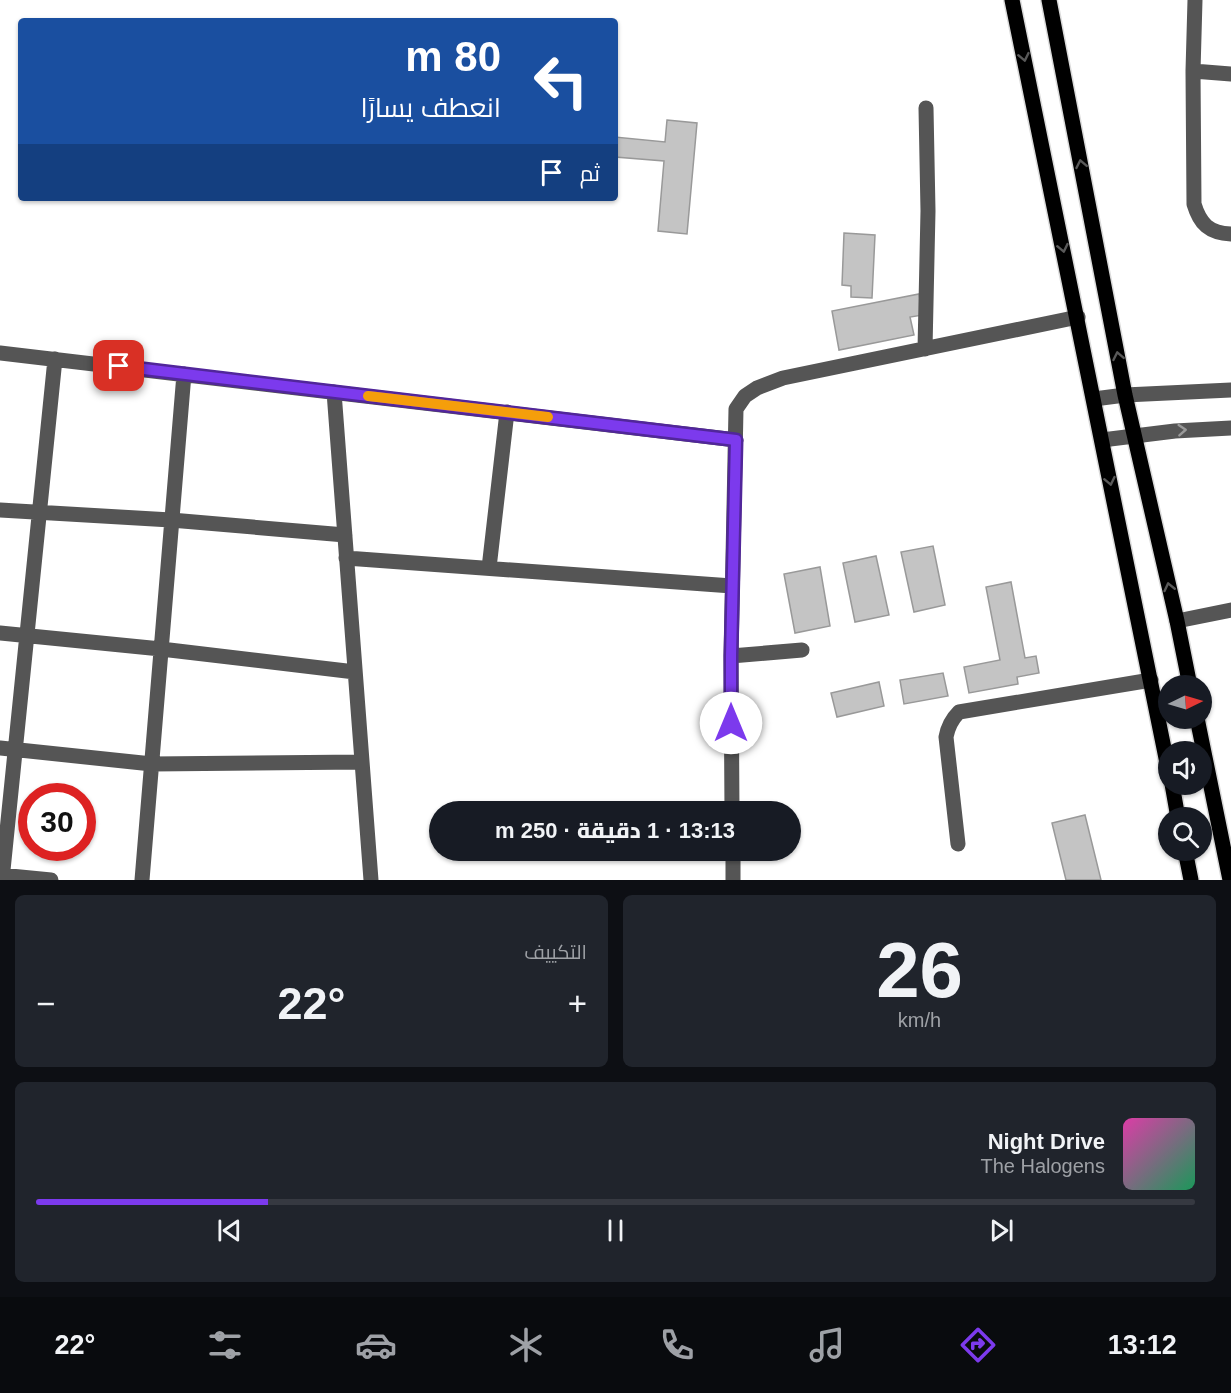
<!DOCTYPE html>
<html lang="ar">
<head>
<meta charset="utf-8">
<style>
	body { margin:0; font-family:Arial,Cairo,sans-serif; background:#20242c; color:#f1f3f6; direction:rtl; height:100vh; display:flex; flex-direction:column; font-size:22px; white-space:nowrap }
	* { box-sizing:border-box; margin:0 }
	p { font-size:20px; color:#9ea1a6 }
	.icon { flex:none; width:33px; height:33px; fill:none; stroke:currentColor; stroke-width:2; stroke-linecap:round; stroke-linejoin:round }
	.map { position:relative; height:880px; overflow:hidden; direction:ltr }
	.panel { display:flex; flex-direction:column; gap:15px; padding:15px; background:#0d0f14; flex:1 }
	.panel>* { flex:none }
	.top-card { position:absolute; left:18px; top:18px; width:600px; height:183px; border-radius:6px; box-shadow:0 2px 4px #0004; direction:rtl; background:#1a4fa0; color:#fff; overflow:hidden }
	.needle { width:39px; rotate:85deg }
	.controls { position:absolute; left:1158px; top:675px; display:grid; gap:12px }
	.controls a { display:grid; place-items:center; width:54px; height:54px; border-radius:50%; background:#171b24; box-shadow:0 2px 4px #0004; font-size:30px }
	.speed { position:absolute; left:18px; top:783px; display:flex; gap:12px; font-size:30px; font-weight:700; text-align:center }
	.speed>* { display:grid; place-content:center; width:78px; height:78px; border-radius:50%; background:#171b24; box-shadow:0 2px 4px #0004; line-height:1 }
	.speed .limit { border:9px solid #d22; background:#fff; color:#111 }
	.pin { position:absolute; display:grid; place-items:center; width:51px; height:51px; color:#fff; margin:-26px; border-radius:12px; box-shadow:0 3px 9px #0006 }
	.me { position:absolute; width:66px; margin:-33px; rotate:0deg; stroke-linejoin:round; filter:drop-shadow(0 0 4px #0008) }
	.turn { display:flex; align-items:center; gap:21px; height:126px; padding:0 18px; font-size:27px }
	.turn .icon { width:78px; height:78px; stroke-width:2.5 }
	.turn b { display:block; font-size:42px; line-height:51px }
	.then { display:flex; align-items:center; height:57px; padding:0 18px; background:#0003; gap:12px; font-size:22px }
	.big { font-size:45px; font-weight:800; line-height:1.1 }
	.panel .tile { flex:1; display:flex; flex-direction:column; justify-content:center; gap:9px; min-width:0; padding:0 21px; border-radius:9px; background:#20242c }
	.panel .dial { align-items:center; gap:0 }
	.dial b { font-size:78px; line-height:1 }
	.song { display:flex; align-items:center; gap:18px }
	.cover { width:72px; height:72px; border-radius:9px; background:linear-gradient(135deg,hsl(320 70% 55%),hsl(150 70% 35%)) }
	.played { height:6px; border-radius:3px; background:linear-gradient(90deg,#7c3aed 20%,#363941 20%) }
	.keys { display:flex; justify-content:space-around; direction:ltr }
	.heat { display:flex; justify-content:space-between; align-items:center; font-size:33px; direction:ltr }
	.panel .tiles { flex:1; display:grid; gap:15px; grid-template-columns:1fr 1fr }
	.tile:last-child { grid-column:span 2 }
	.trip { position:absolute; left:429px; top:801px; width:372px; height:60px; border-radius:30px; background:#171b24; box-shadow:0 2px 4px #0004; font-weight:800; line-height:60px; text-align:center; direction:rtl }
	.dock { display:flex; height:96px; justify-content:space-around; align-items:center; background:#090b0e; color:#9ea1a6 }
	.dock .icon { width:42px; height:42px }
	.dock .active { color:#7c3aed }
	.dock b { font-size:27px; color:#f1f3f6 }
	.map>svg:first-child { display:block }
</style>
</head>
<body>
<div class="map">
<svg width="1231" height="880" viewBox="0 0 1231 880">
	<rect width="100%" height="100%" fill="#fff"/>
	<path fill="#c4c4c4" stroke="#999" stroke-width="1.5" d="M 667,120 L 697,123 L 687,234 L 658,231 L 664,161 L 615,157 L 615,137 L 665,142 Z
		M 844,233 L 875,235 L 872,298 L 851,297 L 851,286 L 842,285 Z
		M 919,294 L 923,315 L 910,317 L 914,335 L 839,350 L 832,311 Z
		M 933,546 L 945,605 L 914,612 L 901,552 Z
		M 876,556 L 889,615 L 855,622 L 843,563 Z
		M 820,567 L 830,626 L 795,633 L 784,574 Z
		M 1011,582 L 1025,658 L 1036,656 L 1039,673 L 1017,677 L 1018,684 L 969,693 L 964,667 L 1000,660 L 986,587 Z
		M 943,673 L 948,696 L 904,704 L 900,680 Z
		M 879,682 L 884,706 L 837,717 L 831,693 Z
		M 1085,815 L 1101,880 L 1066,880 L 1052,823 Z"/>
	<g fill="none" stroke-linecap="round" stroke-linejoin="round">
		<defs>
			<path id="major" d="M 1012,0 L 1168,768
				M 1049,0 L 1125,395 L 1177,621 L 1190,686
				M 1197,718 L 1230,880
				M 1172,784 L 1178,818
				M 1185,850 L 1191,880"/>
		</defs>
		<use href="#major" stroke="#dbdbdb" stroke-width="18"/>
		<path stroke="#555" stroke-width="15" d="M 1195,0 L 1193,71 L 1194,204 C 1200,224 1209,233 1231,234
			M 1193,71 L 1231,74
			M 925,349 L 928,211 L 926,108
			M 0,353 L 736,440
			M 334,392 L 371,880
			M 1094,399 L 1125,395 L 1231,390
			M 1102,440 L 1175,431 L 1231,428
			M 0,510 L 171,520 L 345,535
			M 346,558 L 732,586
			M 489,568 L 507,412
			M 1177,621 L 1231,610
			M 0,633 L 161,649 L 355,672
			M 731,656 L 802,650
			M 0,748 L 152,764 L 362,762
			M 732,812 L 731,656 L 736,409 L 745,396 L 757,388 L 783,378 L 1078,317
			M 958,844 L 946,737 C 948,726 952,719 959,712 L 1151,680
			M 733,850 L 733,880
			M 0,875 L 51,880
			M 2,880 L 55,359
			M 142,880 L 184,374"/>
		<use href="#major" stroke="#000" stroke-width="15"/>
	</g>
	<defs><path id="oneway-chevron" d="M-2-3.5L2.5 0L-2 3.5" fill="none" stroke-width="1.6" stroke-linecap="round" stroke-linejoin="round" transform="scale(1.5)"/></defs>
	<g stroke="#595959">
		<use href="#oneway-chevron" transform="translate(1024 57) rotate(78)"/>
		<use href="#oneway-chevron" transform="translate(1081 164) rotate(-101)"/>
		<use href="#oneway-chevron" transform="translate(1063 248) rotate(78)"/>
		<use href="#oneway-chevron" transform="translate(1118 356) rotate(-101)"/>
		<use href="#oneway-chevron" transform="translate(1110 481) rotate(78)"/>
		<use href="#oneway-chevron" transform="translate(1169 587) rotate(-103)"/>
	</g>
	<use stroke="#999" href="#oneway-chevron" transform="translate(1182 430) rotate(-4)"/>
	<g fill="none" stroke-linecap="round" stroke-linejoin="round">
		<defs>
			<path id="route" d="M 119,366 L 736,440 L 731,656 L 731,723"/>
		</defs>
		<use href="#route" stroke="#51269a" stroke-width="15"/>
		<use href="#route" stroke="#7c3aed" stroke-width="10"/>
		<path stroke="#f59e0b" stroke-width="10" d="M 368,396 L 548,417"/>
	</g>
</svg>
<div class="controls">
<a><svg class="needle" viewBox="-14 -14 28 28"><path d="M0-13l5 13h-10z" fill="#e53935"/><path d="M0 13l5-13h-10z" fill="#9ea1a6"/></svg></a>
<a><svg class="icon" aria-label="sound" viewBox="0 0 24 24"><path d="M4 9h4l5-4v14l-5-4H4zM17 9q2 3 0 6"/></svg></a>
<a><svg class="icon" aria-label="search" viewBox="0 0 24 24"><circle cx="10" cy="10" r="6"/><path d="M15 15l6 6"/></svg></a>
</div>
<div class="speed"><div class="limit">30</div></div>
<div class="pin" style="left:119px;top:366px;background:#d93025"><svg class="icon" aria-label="arrive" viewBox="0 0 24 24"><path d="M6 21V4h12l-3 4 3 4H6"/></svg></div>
<svg class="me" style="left:731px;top:723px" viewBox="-20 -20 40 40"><circle r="19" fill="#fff"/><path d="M0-13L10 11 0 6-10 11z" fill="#7c3aed"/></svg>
<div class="trip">13:13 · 1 دقيقة · 250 m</div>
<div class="top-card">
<div class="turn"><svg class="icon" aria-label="left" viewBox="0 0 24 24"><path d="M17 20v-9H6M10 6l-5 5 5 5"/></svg><div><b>80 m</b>انعطف يسارًا</div></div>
<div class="then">ثم<svg class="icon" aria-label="arrive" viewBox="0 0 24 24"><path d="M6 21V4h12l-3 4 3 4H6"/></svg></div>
</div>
</div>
<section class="panel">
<div class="tiles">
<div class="tile dial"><b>26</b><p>km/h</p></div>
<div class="tile"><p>التكييف</p>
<div class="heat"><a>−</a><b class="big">22°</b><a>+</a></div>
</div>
<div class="tile">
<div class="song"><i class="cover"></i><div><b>Night Drive</b><p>The Halogens</p></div></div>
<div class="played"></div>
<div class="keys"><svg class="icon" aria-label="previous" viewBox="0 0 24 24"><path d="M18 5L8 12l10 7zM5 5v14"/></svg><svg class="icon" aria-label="pause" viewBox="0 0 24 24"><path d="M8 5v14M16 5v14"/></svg><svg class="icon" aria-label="next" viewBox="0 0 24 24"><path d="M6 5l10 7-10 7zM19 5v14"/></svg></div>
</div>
</div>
</section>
<nav class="dock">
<b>13:12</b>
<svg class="icon active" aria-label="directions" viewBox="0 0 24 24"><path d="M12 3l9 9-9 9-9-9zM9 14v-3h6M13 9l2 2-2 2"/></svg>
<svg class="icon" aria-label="music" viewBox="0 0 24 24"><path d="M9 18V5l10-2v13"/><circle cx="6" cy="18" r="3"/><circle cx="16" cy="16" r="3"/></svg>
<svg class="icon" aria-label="phone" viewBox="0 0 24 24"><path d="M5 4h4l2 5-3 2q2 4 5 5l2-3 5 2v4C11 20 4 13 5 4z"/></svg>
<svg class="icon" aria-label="climate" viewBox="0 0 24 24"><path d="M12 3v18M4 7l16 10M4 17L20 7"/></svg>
<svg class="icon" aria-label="car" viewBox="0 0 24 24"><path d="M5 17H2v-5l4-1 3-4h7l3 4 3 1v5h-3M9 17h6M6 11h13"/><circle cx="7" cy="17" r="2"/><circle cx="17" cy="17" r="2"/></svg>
<svg class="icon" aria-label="filters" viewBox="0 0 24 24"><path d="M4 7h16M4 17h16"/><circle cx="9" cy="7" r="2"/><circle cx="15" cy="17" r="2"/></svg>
<b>22°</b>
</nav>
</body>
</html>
